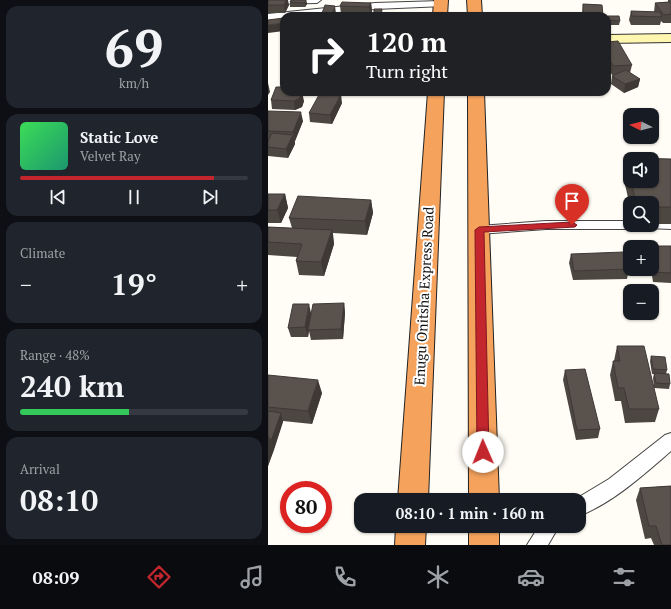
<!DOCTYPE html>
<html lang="en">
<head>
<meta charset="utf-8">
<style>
	body { margin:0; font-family:"PT Serif",serif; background:#20242c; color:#f1f3f6; height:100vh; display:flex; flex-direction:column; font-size:15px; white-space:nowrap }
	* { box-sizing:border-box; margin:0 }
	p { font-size:13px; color:#9ea1a6 }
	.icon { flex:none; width:22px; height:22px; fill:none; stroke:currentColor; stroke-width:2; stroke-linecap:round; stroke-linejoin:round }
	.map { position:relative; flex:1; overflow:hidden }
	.drawer { display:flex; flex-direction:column; gap:6px; padding:6px; background:#0d0f14; width:268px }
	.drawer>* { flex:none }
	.hud { position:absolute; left:12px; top:12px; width:331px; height:84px; border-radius:12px; box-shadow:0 1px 3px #0004; background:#202124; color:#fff; overflow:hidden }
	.needle { width:26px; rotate:276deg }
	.buttons { position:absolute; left:355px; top:108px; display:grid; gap:8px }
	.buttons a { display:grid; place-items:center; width:36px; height:36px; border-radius:8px; background:#171b24; box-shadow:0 1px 3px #0004; font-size:20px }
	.speed { position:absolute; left:12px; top:481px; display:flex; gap:8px; font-size:20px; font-weight:700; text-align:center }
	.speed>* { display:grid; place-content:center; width:52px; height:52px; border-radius:50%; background:#171b24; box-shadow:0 1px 3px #0004; line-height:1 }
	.speed .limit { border:6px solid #d22; background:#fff; color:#111 }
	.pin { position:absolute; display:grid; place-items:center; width:34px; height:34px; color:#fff; margin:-41px -17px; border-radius:50% 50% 50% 0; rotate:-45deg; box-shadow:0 0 4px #0007 }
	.pin .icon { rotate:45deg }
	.me { position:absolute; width:44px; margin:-22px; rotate:359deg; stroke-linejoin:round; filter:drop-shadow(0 0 3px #0008) }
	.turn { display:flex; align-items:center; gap:14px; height:84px; padding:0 20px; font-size:18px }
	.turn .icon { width:52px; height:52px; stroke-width:2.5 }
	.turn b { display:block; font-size:28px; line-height:34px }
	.big { font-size:30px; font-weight:800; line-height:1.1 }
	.drawer .card { flex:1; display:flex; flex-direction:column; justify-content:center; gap:6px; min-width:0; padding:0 14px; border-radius:12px; background:#20242c }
	.drawer .dial { align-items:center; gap:0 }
	.dial b { font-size:52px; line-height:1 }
	.song { display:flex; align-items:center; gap:12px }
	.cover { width:48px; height:48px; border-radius:6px; background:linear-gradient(135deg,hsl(130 70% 55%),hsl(160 70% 35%)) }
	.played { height:4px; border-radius:2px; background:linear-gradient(90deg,#c4262e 85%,#363941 85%) }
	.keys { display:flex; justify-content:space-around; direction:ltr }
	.heat { display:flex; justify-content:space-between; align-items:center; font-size:22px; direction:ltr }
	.charge { height:6px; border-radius:3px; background:linear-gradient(90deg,#34c759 48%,#363941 0) }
	.trip { position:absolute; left:86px; top:493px; width:232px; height:40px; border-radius:12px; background:#171b24; box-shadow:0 1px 3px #0004; font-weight:800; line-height:40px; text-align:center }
	.tab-bar { display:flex; height:64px; justify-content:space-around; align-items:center; background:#090b0e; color:#9ea1a6 }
	.tab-bar .icon { width:28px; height:28px }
	.tab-bar .selected { color:#c4262e }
	.tab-bar b { font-size:18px; color:#f1f3f6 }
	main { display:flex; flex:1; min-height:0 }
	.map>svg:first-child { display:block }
</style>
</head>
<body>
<main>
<section class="drawer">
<div class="card dial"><b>69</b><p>km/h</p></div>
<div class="card">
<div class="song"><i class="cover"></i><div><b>Static Love</b><p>Velvet Ray</p></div></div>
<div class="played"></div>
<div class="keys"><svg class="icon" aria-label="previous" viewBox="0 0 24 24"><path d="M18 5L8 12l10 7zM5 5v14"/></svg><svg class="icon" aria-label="pause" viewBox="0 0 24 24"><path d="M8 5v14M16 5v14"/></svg><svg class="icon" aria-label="next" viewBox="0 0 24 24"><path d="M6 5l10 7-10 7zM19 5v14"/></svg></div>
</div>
<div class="card"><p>Climate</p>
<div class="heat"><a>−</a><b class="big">19°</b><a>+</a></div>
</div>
<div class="card"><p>Range · 48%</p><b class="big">240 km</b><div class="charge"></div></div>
<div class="card"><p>Arrival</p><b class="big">08:10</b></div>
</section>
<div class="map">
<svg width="403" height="545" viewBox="0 0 403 545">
	<rect width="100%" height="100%" fill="#fffdf5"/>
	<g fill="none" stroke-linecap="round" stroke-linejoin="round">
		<defs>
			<path id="street" d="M 0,0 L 53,0 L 49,3 L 0,4 Z
				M 173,1 L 177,4 L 176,6 L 107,9 L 36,16 L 16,16 L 16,18 L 0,20 L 0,14 L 107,3 Z
				M 278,221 L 362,221 L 362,225 L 369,225 L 367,228 L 362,229 L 278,229 L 211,234 L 206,233 L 204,230 L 206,227 L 211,226 Z
				M 384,221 L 403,221 L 403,229 L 379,228 L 377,225 L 384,225 Z
				M 403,433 L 403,451 C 375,475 346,502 311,516 L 311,500 L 306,500 L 341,479 L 397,435 Z
				M 271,526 L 291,526 L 280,545 L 259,545 Z"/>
			<path id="secondary" d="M 403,34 L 403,42 L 339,43 L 339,35 Z"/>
			<path id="highway" d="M 166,0 L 180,0 L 179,16 L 165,16 Z
				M 199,0 L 213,0 L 214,16 L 200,16 Z
				M 160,92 L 176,92 L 160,500 L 130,500 Z
				M 200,92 L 216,92 L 231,500 L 201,500 Z
				M 128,526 L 158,526 L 157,545 L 127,545 Z
				M 201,526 L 231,526 L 231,545 L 201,545 Z"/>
		</defs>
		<use href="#street" stroke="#444" stroke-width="2"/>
		<use href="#secondary" stroke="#333" stroke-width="2"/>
		<use href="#highway" stroke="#222" stroke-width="2"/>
		<use href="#street" fill="#fff" fill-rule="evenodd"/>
		<use href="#secondary" fill="#fff6b0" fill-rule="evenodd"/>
		<use href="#highway" fill="#f5a25d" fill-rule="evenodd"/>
	</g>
	<path fill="#4d4742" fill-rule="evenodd" d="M 0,0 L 21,5 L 17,13 L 0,13 Z
		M 38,0 L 39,4 L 37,7 L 22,7 L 22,2 Z
		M 400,0 L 403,0 L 403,23 L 395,23 L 393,21 L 392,25 L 363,25 L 361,20 L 363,11 L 386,12 L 387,3 L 400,2 Z
		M 103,3 L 104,11 L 102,15 L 73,14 L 72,6 Z
		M 315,4 L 334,5 L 335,16 L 314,16 Z
		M 340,16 L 352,21 L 351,25 L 340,25 L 339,20 Z
		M 339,42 L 364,65 L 362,73 L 372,79 L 370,87 L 356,93 L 343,84 L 344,76 L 346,75 L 344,75 L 339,65 Z
		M 16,92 L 36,101 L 34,107 L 27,110 L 4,109 L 3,100 Z
		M 74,103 L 64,124 L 42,122 L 41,113 Z
		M 0,112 L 35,121 L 27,141 L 27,144 L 20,158 L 0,156 Z
		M 358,158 L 403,159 L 403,224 L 384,224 L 384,203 L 362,203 L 362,207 L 355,175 ZM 362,159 L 384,181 L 362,181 Z
		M 0,194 L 17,194 L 20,208 L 13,223 L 0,223 Z
		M 103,200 L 105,213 L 99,235 L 65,233 L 66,244 L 56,276 L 31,275 L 28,261 L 29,257 L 0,255 L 0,227 L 24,228 L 21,218 Z
		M 382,246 L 403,246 L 403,283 L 385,282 L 383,269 L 384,269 L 384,247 L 382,247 Z
		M 303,254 L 361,269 L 359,279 L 305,280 L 301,263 Z
		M 76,303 L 77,313 L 75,339 L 43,340 L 41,331 L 40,337 L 23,337 L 20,328 L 43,313 Z
		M 349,346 L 391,409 L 387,422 L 357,423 L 353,401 L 347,401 L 342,375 L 345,361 L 346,361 Z
		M 383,356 L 399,370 L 398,374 L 402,384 L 401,389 L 386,388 L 385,378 L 386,374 L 384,374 L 382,361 Z
		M 297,370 L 332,429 L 330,438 L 308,440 L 295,380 Z
		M 0,375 L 54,393 L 44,424 L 15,421 L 0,466 Z
		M 403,486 L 403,545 L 386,545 L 383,538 L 377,539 L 368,500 L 372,488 Z"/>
	<path fill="#3f3936" d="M 18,0 L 20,0 L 21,5 L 17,13 L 16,5 Z
		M 38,0 L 39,4 L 37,7 L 37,3 Z
		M 103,3 L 104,11 L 102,15 L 101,7 Z
		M 67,6 L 68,14 L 68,16 L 63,16 Z
		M 16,23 L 16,31 L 0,33 L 0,25 Z
		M 372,79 L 370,87 L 356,93 L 357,84 Z
		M 0,83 L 2,92 L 0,95 Z
		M 34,92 L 36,101 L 34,107 L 27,110 L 26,101 Z
		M 73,94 L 74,103 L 64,124 L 62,115 Z
		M 33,112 L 35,121 L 27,141 L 25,132 Z
		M 25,135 L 27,144 L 20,158 L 18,149 Z
		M 17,194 L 20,208 L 13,223 L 9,210 Z
		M 103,200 L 105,213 L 99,235 L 97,221 Z
		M 64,230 L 66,244 L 56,276 L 53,262 Z
		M 76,303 L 77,313 L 75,339 L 73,329 Z
		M 41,304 L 43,313 L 40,337 L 37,327 Z
		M 50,380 L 54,393 L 44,424 L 40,411 Z
		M 13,413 L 15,422 L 6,450 L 3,441 Z
		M 1,437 L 6,450 L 0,466 L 0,440 Z"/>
	<path fill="#5a524d" stroke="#3f3936" d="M 0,0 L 18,0 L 16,5 L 0,5 Z
		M 23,0 L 38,0 L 37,3 L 22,2 Z
		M 74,2 L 103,3 L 101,7 L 72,6 Z
		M 401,2 L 403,4 L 403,14 L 396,15 L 387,3 Z
		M 315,4 L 334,5 L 335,15 L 315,14 Z
		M 57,5 L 67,6 L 63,16 L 53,16 Z
		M 106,9 L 114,9 L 113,16 L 106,16 Z
		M 363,11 L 392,12 L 394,17 L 364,16 Z
		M 340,16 L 351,16 L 352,21 L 340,20 Z
		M 16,18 L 16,23 L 0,25 L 0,20 Z
		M 350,41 L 364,65 L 345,66 L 339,55 L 339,42 Z
		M 358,70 L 372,79 L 357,84 L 344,76 Z
		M 8,87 L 16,87 L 16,92 L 34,92 L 32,98 L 26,101 L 3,100 Z
		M 52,93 L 73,94 L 62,115 L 41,113 Z
		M 0,111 L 33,112 L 25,132 L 0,131 Z
		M 4,133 L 25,135 L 18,149 L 0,147 L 0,141 Z
		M 358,158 L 403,159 L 403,207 L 384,207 L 384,203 L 368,203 L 363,181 L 384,181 L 384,159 L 362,159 L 362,175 Z
		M 0,194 L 17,194 L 9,210 L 0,210 Z
		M 30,196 L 103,200 L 97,221 L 21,218 Z
		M 0,227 L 64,230 L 53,262 L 28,261 L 34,244 L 0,242 Z
		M 382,246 L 403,246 L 403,273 L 387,272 L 384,255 L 384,247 L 382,247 Z
		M 356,252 L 361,269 L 306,271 L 303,254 Z
		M 76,303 L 73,329 L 40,330 L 45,304 Z
		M 25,304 L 41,304 L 37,327 L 20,328 Z
		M 349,346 L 376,346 L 391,409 L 361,409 L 356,388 L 350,388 L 345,361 L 352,361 Z
		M 383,356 L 397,357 L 399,370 L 385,369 Z
		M 317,369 L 332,429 L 309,430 L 297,370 Z
		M 386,373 L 401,374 L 402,384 L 388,383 Z
		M 0,375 L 50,380 L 40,411 L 0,407 Z
		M 0,411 L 13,413 L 3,441 L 1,437 L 0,437 Z
		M 403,486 L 403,545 L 394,545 L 388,526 L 381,526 L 372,488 Z"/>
	<path fill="#c4262e" stroke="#7f191e" d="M 304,222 L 309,225 L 307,227 L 216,232 L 221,452 L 219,456 L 215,457 L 211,456 L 209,452 L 207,230 L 211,227 Z"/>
	<g text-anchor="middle" stroke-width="4" stroke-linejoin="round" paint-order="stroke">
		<g font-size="14" fill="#111" stroke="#fff">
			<text transform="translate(156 296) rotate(-87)" y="5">Enugu Onitsha Express Road</text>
		</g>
	</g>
</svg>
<div class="buttons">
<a><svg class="needle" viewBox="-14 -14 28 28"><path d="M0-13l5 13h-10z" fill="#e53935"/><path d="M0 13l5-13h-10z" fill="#9ea1a6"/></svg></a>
<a><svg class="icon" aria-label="sound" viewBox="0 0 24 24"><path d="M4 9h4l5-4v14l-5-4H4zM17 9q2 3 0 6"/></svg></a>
<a><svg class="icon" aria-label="search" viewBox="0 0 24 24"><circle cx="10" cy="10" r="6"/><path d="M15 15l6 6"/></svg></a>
<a>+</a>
<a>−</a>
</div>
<div class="speed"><div class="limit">80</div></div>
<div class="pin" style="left:304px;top:225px;background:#d93025"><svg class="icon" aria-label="arrive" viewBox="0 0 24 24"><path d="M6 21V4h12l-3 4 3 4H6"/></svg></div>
<svg class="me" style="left:215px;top:452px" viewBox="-20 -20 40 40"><circle r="19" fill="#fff"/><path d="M0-13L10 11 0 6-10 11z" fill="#c4262e"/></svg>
<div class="trip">08:10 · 1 min · 160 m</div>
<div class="hud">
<div class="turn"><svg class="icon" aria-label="right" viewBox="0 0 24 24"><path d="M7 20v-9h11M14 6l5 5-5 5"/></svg><div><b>120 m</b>Turn right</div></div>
</div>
</div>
</main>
<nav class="tab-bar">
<b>08:09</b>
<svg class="icon selected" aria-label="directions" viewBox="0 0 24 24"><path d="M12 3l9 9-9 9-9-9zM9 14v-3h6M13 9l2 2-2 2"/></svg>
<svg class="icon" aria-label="music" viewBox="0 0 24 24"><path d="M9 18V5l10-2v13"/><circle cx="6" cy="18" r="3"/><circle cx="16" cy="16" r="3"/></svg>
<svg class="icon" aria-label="phone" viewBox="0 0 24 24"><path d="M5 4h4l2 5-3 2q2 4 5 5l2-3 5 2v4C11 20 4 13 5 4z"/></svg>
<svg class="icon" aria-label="climate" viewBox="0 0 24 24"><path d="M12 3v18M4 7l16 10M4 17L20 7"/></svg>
<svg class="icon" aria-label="car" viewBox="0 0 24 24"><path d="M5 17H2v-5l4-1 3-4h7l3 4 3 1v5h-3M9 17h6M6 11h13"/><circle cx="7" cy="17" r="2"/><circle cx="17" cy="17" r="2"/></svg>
<svg class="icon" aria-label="filters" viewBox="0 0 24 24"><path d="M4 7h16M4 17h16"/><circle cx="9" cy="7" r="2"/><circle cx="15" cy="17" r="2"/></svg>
</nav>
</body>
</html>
